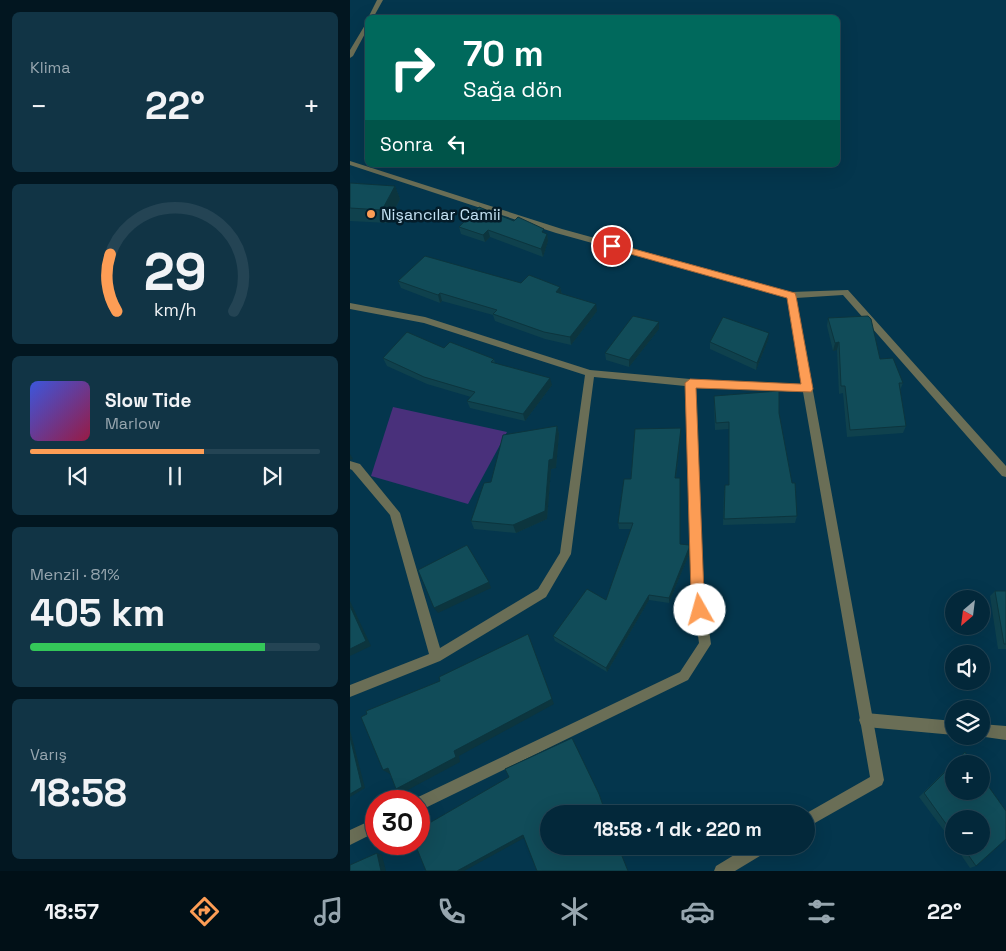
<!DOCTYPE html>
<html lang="tr">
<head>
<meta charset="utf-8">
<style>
	body { margin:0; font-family:"Space Grotesk",sans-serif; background:#113445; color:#f1f3f6; height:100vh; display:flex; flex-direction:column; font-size:19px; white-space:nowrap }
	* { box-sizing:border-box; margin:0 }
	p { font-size:16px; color:#97a6af }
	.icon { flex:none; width:28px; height:28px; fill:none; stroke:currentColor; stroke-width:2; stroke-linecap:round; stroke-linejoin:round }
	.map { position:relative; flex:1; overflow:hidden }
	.side { display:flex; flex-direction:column; gap:12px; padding:12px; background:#021620; width:350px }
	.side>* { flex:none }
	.banner { position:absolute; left:15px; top:15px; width:475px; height:152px; border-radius:8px; box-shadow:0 5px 20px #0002,0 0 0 1px #244454; background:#00695c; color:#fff; overflow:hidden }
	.needle { width:32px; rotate:208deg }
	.tools { position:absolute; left:595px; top:590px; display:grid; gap:10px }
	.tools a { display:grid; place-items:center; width:45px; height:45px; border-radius:50%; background:#03283a; box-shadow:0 5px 20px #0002,0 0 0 1px #244454; font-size:25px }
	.speed { position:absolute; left:15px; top:790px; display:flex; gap:10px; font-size:25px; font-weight:700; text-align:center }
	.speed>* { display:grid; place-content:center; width:65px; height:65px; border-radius:50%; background:#03283a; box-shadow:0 5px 20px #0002,0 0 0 1px #244454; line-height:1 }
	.speed .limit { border:8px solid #d22; background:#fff; color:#111 }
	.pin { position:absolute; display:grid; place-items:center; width:42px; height:42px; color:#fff; margin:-21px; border:2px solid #fff; border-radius:50%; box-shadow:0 1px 5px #0007 }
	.me { position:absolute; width:55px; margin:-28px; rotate:353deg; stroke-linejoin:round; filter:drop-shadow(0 0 4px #0008) }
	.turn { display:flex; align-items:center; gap:18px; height:105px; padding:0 15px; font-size:22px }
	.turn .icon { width:65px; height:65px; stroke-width:2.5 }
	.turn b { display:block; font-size:35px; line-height:42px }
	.then { display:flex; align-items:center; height:48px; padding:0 15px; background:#0003; gap:10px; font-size:19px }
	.big { font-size:38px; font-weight:700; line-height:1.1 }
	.side .card { flex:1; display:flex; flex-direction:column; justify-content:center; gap:8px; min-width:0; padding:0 18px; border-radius:8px; background:#113445 }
	.side .dial { align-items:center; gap:0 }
	.dial svg { height:130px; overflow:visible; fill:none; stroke:#244454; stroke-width:7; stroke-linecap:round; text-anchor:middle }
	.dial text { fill:#f1f3f6; stroke:none }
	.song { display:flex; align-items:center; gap:15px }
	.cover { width:60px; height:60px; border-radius:8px; background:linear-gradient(135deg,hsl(230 70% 55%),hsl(340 70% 35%)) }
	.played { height:5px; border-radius:2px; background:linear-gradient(90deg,#fd9d55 60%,#244454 60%) }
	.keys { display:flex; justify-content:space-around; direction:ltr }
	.heat { display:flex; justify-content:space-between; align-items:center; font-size:28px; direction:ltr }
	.charge { height:8px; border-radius:4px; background:linear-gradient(90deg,#34c759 81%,#244454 0) }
	.trip { position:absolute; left:190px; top:805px; width:275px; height:50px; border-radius:25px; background:#03283a; box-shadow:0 5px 20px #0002,0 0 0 1px #244454; font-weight:700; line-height:50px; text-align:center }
	.tab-bar { display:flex; height:80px; justify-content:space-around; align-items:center; background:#011017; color:#97a6af }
	.tab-bar .icon { width:35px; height:35px }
	.tab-bar .current { color:#fd9d55 }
	.tab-bar b { font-size:22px; color:#f1f3f6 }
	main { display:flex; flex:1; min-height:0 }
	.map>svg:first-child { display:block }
</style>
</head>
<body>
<main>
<section class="side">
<div class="card"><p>Klima</p>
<div class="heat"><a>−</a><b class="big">22°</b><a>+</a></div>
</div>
<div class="card dial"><svg viewBox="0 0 100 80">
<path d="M14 69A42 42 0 1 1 86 69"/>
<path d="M14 69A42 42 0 0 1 10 34" stroke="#fd9d55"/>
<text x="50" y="56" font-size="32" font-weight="700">29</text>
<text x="50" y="72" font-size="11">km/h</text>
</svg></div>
<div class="card">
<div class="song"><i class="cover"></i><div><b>Slow Tide</b><p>Marlow</p></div></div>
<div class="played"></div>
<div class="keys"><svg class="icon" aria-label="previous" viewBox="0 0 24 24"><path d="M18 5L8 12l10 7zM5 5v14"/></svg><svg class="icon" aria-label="pause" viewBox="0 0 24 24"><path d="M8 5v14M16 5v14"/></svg><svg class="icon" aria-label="next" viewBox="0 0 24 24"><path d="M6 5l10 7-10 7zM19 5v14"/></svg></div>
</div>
<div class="card"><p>Menzil · 81%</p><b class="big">405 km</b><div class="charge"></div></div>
<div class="card"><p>Varış</p><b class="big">18:58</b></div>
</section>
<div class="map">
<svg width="656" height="871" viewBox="0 0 656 871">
	<rect width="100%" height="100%" fill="#04364d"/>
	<path fill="#49307b" d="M 43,407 L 157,432 L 118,504 L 21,476 Z"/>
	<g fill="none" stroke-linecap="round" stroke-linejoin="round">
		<path fill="#6a6e56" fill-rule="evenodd" d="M 516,713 L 604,721 L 604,735 L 516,727 L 511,725 L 509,720 L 511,715 Z
			M 631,724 L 656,726 L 656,740 L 628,736 L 631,736 Z"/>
		<path fill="#6a6e56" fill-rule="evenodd" d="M 27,0 L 33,0 L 23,18 L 18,18 Z
			M 18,20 L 18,28 L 3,56 L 0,58 L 0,50 Z
			M 0,161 L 212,229 L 441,292 L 498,290 L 656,466 L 656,477 L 652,476 L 493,295 L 446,298 L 534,780 L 532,785 L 456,828 L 456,814 L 455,814 L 520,777 L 453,392 L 345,387 L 354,594 L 361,644 L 338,680 L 69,811 L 69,801 L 63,801 L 64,799 L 330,672 L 349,643 L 342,594 L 335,386 L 244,377 L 221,554 L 196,597 L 90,661 L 0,697 L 0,685 L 79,654 L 40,515 L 2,470 L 0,469 L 0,461 L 10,464 L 50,513 L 90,648 L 188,589 L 210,553 L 235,375 L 74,323 L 0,309 L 0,303 L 75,317 L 240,370 L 340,379 L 452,385 L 437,297 L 206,233 L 0,165 Z
			M 26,818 L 26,832 L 0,845 L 0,830 Z
			M 399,846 L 420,846 L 418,851 L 385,871 L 364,871 L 366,866 Z"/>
	</g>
	<path fill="#0f414d" d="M 0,183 L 45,186 L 50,199 L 38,223 L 0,221 Z
		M 109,227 L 195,233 L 197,234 L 198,241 L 193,257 L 140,237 L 135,242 L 111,234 Z
		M 48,281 L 171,283 L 210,287 L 212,294 L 247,311 L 221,345 L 195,339 L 145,321 L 143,315 L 92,301 L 90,303 L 51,288 Z
		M 478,318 L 530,359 L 553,383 L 550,390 L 556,426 L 553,433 L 497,437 L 493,393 L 489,394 L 487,350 L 483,351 L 477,326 Z
		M 309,329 L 279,367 L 256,360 L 255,353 Z
		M 418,340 L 406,370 L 360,349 L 360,342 Z
		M 33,358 L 144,359 L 145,363 L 202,385 L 175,421 L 120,408 L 117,401 L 121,397 L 77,384 L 37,366 Z
		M 364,396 L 429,413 L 447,516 L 445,523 L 373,525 L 374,491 L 379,485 L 379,429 L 365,430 L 364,403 Z
		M 207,426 L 209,434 L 206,468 L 201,469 L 197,519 L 166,533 L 124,529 L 121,521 L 141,482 Z
		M 331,434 L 326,478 L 330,544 L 339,554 L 319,603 L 299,600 L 257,672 L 205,641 L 203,636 L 256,600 L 281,529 L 269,529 L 268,523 Z
		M 645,591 L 656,591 L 656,649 L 648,649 L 640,596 Z
		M 615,752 L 623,764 L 604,764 L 604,791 L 631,791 L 631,776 L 656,811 L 656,839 L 626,866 L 620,868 L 605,846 L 631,846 L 631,819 L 604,819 L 604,844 L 569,797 L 610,756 Z"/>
	<path fill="#0c353e" d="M 45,186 L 50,199 L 38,223 L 32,210 Z
		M 138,230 L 140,237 L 135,242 L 133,235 Z
		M 197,234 L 198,241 L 193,257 L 191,249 Z
		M 210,287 L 212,295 L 206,292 Z
		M 90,293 L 92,301 L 90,303 L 88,295 Z
		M 246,304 L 247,311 L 221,345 L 220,337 Z
		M 309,322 L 309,329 L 279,367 L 279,360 Z
		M 419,333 L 418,340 L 406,370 L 407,363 Z
		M 489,342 L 487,350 L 483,351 L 485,343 Z
		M 200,378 L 202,385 L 175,421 L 173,414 Z
		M 207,426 L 209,434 L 206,468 L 201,469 L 197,519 L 166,533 L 163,525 L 199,460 Z
		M 331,428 L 331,434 L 325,484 L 325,478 Z
		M 0,454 L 3,459 L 0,460 Z
		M 339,548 L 339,554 L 319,603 L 319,598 Z
		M 139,582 L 141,588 L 88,613 L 84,608 Z
		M 299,595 L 299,600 L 257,672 L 256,668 Z
		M 0,601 L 21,646 L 0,656 Z
		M 178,634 L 204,704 L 109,756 L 110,762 L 52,793 L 46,789 L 104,751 Z
		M 0,730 L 15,788 L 0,797 Z
		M 38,768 L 44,772 L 40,774 L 33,770 Z
		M 173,835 L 176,837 L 114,871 L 107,871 Z
		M 27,853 L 32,855 L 36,871 L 31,871 Z"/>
	<path fill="#114c59" stroke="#0c353e" d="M 0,183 L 45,186 L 32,210 L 0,208 Z
		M 129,207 L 164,221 L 168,217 L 194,229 L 192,232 L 197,234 L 191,249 L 138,230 L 133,235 L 109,227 Z
		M 75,256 L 171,283 L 179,275 L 210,287 L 206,292 L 246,304 L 220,337 L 194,332 L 143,314 L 147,310 L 90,293 L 88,295 L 48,281 Z
		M 283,316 L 309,322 L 279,360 L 255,353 Z
		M 518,316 L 521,319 L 530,359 L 543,358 L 553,383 L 549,383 L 556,426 L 500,430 L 495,386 L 491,386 L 489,342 L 485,343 L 478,318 Z
		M 373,317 L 419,333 L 407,363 L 360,342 Z
		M 57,332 L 94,348 L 100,342 L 144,359 L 141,362 L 200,378 L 173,414 L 117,401 L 125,392 L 74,377 L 33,358 Z
		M 429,391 L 429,413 L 442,483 L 445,483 L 447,516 L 374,519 L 375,485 L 379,485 L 379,422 L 366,423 L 364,396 Z
		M 207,426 L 203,459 L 199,460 L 195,511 L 163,525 L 121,521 L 134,483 L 141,482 L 153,435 Z
		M 331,428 L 325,478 L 330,478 L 330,544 L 339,545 L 339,548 L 319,598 L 299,595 L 256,668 L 203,636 L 237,589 L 256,600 L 283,523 L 268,523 L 274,479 L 281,479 L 285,429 Z
		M 117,545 L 139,582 L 84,608 L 68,570 Z
		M 645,591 L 656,591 L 656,644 L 654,644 Z
		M 0,606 L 16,641 L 0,649 Z
		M 178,634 L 202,699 L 104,751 L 106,757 L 46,789 L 38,768 L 33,770 L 11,717 L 17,714 L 16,711 L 90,681 L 89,677 Z
		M 0,737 L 12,787 L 0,794 Z
		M 222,738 L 249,794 L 256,814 L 199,814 L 199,846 L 268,846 L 278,871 L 187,871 L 173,835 L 107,871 L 76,871 L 65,844 L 69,844 L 69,829 L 159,777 L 155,769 Z
		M 615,752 L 623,764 L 604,764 L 604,791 L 631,791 L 631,776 L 656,811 L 656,839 L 626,866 L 612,846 L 631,846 L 631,819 L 604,819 L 604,835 L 574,793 Z
		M 27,853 L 31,871 L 0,871 L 0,865 Z"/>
	<path fill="#fd9d55" stroke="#a46637" d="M 262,243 L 445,293 L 446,296 L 463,389 L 461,392 L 346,388 L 354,594 L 357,610 L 355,615 L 350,617 L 345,615 L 341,594 L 335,383 L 340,379 L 451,384 L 437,298 L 259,248 L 258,246 Z"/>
	<circle fill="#fd9d55" stroke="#041c29" stroke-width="2" cx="21" cy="214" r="5"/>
	<g text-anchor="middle" stroke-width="5" stroke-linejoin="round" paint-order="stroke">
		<g font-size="16" fill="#c3e0f2" stroke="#041c29" text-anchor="start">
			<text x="31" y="220">Nişancılar Camii</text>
		</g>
	</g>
</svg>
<div class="tools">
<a><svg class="needle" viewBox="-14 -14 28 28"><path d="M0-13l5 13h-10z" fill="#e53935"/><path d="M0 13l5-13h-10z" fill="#97a6af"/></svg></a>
<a><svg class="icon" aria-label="sound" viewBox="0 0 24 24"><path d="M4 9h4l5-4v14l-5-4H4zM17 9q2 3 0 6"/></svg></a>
<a><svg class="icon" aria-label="layers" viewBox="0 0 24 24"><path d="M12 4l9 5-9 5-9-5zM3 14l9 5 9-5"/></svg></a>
<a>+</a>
<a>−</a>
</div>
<div class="speed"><div class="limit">30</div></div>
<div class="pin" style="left:262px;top:246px;background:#d93025"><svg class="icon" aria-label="arrive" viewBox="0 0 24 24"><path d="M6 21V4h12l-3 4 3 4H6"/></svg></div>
<svg class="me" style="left:350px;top:610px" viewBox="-20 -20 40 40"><circle r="19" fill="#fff"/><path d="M0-13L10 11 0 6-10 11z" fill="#fd9d55"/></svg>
<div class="trip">18:58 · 1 dk · 220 m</div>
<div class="banner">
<div class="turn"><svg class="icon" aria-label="right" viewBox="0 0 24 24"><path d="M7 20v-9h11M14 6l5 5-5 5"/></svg><div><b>70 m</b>Sağa dön</div></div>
<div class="then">Sonra<svg class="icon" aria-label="left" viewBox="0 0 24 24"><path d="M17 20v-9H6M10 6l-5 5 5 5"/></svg></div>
</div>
</div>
</main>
<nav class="tab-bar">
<b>18:57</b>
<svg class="icon current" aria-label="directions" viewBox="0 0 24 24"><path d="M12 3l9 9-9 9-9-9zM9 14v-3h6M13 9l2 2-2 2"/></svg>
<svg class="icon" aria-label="music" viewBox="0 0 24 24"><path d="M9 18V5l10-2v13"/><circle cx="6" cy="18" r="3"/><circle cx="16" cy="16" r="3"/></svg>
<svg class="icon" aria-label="phone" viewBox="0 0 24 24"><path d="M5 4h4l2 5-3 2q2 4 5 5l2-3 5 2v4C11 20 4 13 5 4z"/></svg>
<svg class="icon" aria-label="climate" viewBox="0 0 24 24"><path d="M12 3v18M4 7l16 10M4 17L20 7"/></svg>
<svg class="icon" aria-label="car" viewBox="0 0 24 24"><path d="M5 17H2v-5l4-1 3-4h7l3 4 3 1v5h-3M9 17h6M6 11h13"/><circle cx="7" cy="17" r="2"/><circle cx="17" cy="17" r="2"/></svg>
<svg class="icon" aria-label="filters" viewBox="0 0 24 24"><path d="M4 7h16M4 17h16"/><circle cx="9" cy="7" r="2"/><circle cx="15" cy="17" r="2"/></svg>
<b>22°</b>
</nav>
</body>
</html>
